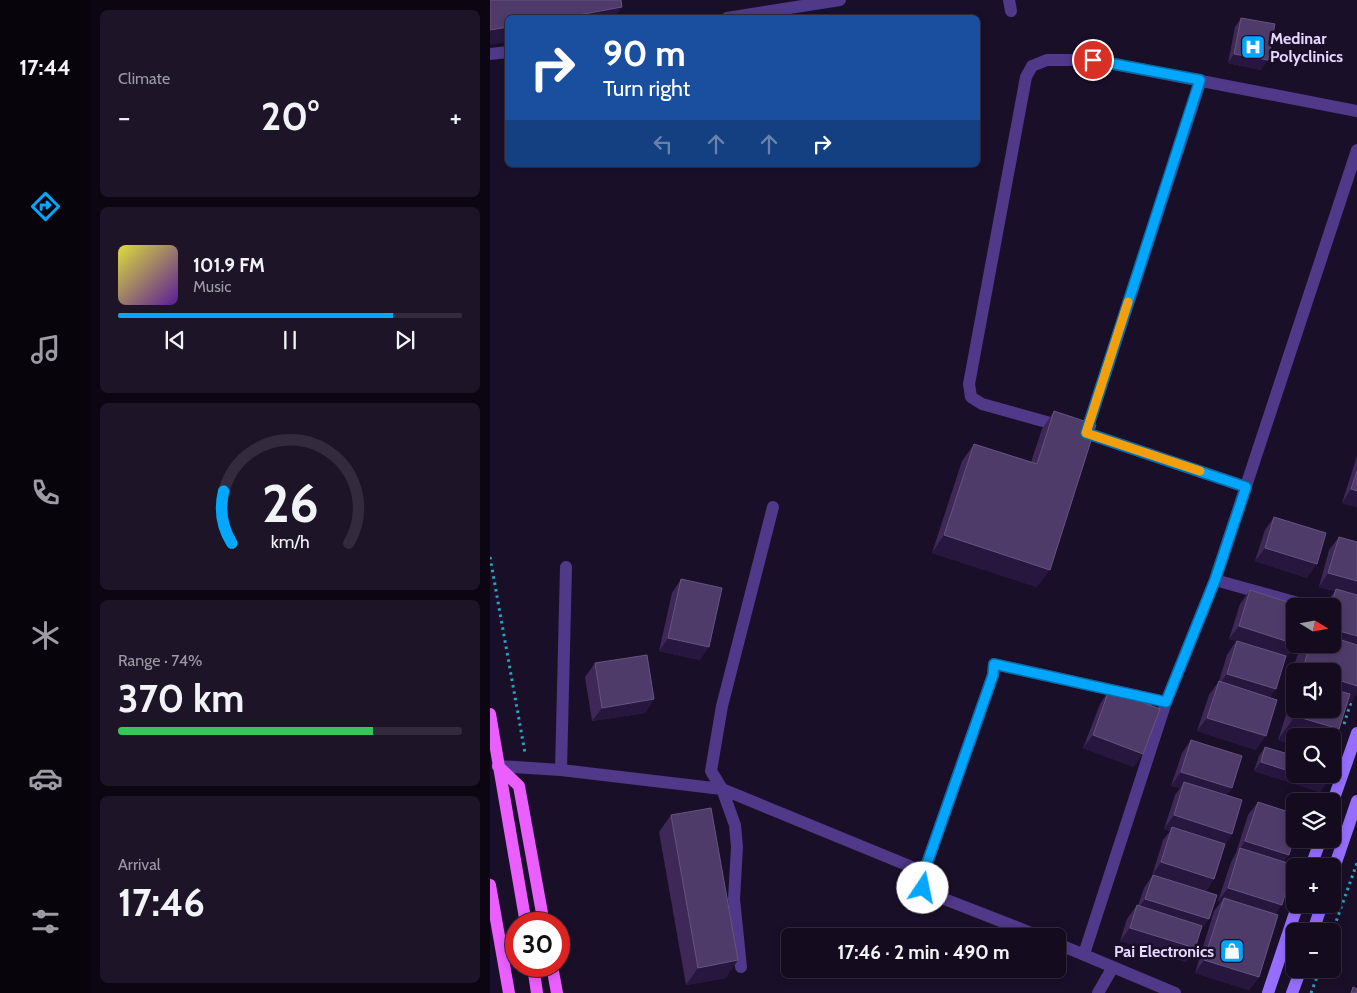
<!DOCTYPE html>
<html lang="en">
<head>
<meta charset="utf-8">
<style>
	body { margin:0; font-family:Cabin,sans-serif; background:#1d1428; color:#f1f3f6; height:100vh; display:flex; flex-direction:column; font-size:19px; white-space:nowrap }
	* { box-sizing:border-box; margin:0 }
	p { font-size:16px; color:#9d9ba4 }
	.icon { flex:none; width:28px; height:28px; fill:none; stroke:currentColor; stroke-width:2; stroke-linecap:round; stroke-linejoin:round }
	.map { position:relative; flex:1; overflow:hidden }
	.side { display:flex; flex-direction:column; gap:10px; padding:10px; background:#0b0611; width:400px }
	.side>* { flex:none }
	.guide { position:absolute; left:15px; top:15px; width:475px; height:152px; border-radius:8px; box-shadow:0 2px 8px #0003,0 0 0 1px #332b3d; background:#1a4fa0; color:#fff; overflow:hidden }
	.needle { width:32px; rotate:101deg }
	.tools { position:absolute; left:796px; top:598px; display:grid; gap:10px }
	.tools a { display:grid; place-items:center; width:55px; height:55px; border-radius:8px; background:#140b1f; box-shadow:0 2px 8px #0003,0 0 0 1px #332b3d; font-size:25px }
	.speed { position:absolute; left:15px; top:912px; display:flex; gap:10px; font-size:25px; font-weight:700; text-align:center }
	.speed>* { display:grid; place-content:center; width:65px; height:65px; border-radius:50%; background:#140b1f; box-shadow:0 2px 8px #0003,0 0 0 1px #332b3d; line-height:1 }
	.speed .limit { border:8px solid #d22; background:#fff; color:#111 }
	.pin { position:absolute; display:grid; place-items:center; width:42px; height:42px; color:#fff; margin:-21px; border:2px solid #fff; border-radius:50%; box-shadow:0 1px 5px #0007 }
	.me { position:absolute; width:55px; margin:-28px; rotate:11deg; stroke-linejoin:round; filter:drop-shadow(0 0 4px #0008) }
	.turn { display:flex; align-items:center; gap:18px; height:105px; padding:0 15px; font-size:22px }
	.turn .icon { width:65px; height:65px; stroke-width:2.5 }
	.turn b { display:block; font-size:35px; line-height:42px }
	.lanes { display:flex; align-items:center; height:48px; padding:0 15px; background:#0003; justify-content:center; gap:25px; direction:ltr }
	.lanes .off { opacity:.35 }
	.big { font-size:38px; font-weight:700; line-height:1.1 }
	.side .card { flex:1; display:flex; flex-direction:column; justify-content:center; gap:8px; min-width:0; padding:0 18px; border-radius:8px; background:#1d1428 }
	.side .dial { align-items:center; gap:0 }
	.dial svg { height:130px; overflow:visible; fill:none; stroke:#332b3d; stroke-width:7; stroke-linecap:round; text-anchor:middle }
	.dial text { fill:#f1f3f6; stroke:none }
	.song { display:flex; align-items:center; gap:15px }
	.cover { width:60px; height:60px; border-radius:8px; background:linear-gradient(135deg,hsl(60 70% 55%),hsl(270 70% 35%)) }
	.played { height:5px; border-radius:2px; background:linear-gradient(90deg,#03a7ff 80%,#332b3d 80%) }
	.keys { display:flex; justify-content:space-around; direction:ltr }
	.heat { display:flex; justify-content:space-between; align-items:center; font-size:28px; direction:ltr }
	.charge { height:8px; border-radius:4px; background:linear-gradient(90deg,#34c759 74%,#332b3d 0) }
	.trip { position:absolute; left:291px; top:928px; width:285px; height:50px; border-radius:8px; background:#140b1f; box-shadow:0 2px 8px #0003,0 0 0 1px #332b3d; font-weight:700; line-height:50px; text-align:center }
	main { display:flex; flex:1; min-height:0 }
	.dock { display:flex; flex-direction:column; width:90px; justify-content:space-around; align-items:center; background:#08040c; color:#9d9ba4 }
	.dock .icon { width:35px; height:35px }
	.dock .selected { color:#03a7ff }
	.dock b { font-size:22px; color:#f1f3f6 }
	.map>svg:first-child { display:block }
</style>
</head>
<body>
<main>
<nav class="dock">
<b>17:44</b>
<svg class="icon selected" aria-label="directions" viewBox="0 0 24 24"><path d="M12 3l9 9-9 9-9-9zM9 14v-3h6M13 9l2 2-2 2"/></svg>
<svg class="icon" aria-label="music" viewBox="0 0 24 24"><path d="M9 18V5l10-2v13"/><circle cx="6" cy="18" r="3"/><circle cx="16" cy="16" r="3"/></svg>
<svg class="icon" aria-label="phone" viewBox="0 0 24 24"><path d="M5 4h4l2 5-3 2q2 4 5 5l2-3 5 2v4C11 20 4 13 5 4z"/></svg>
<svg class="icon" aria-label="climate" viewBox="0 0 24 24"><path d="M12 3v18M4 7l16 10M4 17L20 7"/></svg>
<svg class="icon" aria-label="car" viewBox="0 0 24 24"><path d="M5 17H2v-5l4-1 3-4h7l3 4 3 1v5h-3M9 17h6M6 11h13"/><circle cx="7" cy="17" r="2"/><circle cx="17" cy="17" r="2"/></svg>
<svg class="icon" aria-label="filters" viewBox="0 0 24 24"><path d="M4 7h16M4 17h16"/><circle cx="9" cy="7" r="2"/><circle cx="15" cy="17" r="2"/></svg>
</nav>
<section class="side">
<div class="card"><p>Climate</p>
<div class="heat"><a>−</a><b class="big">20°</b><a>+</a></div>
</div>
<div class="card">
<div class="song"><i class="cover"></i><div><b>101.9 FM</b><p>Music</p></div></div>
<div class="played"></div>
<div class="keys"><svg class="icon" aria-label="previous" viewBox="0 0 24 24"><path d="M18 5L8 12l10 7zM5 5v14"/></svg><svg class="icon" aria-label="pause" viewBox="0 0 24 24"><path d="M8 5v14M16 5v14"/></svg><svg class="icon" aria-label="next" viewBox="0 0 24 24"><path d="M6 5l10 7-10 7zM19 5v14"/></svg></div>
</div>
<div class="card dial"><svg viewBox="0 0 100 80">
<path d="M14 69A42 42 0 1 1 86 69"/>
<path d="M14 69A42 42 0 0 1 9 37" stroke="#03a7ff"/>
<text x="50" y="56" font-size="32" font-weight="700">26</text>
<text x="50" y="72" font-size="11">km/h</text>
</svg></div>
<div class="card"><p>Range · 74%</p><b class="big">370 km</b><div class="charge"></div></div>
<div class="card"><p>Arrival</p><b class="big">17:46</b></div>
</section>
<div class="map">
<svg width="867" height="993" viewBox="0 0 867 993">
	<rect width="100%" height="100%" fill="#1a0f29"/>
	<g fill="none" stroke-linecap="round" stroke-linejoin="round">
		<path stroke="#2ca2be" stroke-width="3" stroke-dasharray="2.5 4" stroke-linecap="butt" d="M 0,557 L 35,753
			M 854,724 L 862,699
			M 798,892 L 805,871
			M 842,933 L 867,863
			M 69,936 L 72,955
			M 821,993 L 830,969"/>
		<path stroke="#503989" stroke-width="12" d="M 519,0 L 521,11
			M 237,18 L 350,0
			M 0,54 L 18,52
			M 596,433 L 711,80
			M 756,487 L 596,433 L 492,404 L 481,397 L 479,384 L 536,77 L 542,66 L 557,60 L 603,60 L 867,111
			M 725,580 L 819,606
			M 8,766 L 71,770 L 232,789 L 434,872
			M 71,770 L 76,567
			M 549,936 L 444,895 L 433,888 L 434,872 L 503,675 L 504,664 L 676,702
			M 568,944 L 623,967
			M 594,954 L 676,702 L 725,580 L 867,150
			M 251,967 L 244,899 L 247,847 L 245,825 L 232,789 L 221,771 L 232,706 L 283,507
			M 608,993 L 623,967 L 685,993"/>
		<path stroke="#966eff" stroke-width="12" d="M 842,804 L 867,733
			M 821,866 L 831,839
			M 842,874 L 867,801
			M 823,931 L 832,904
			M 778,993 L 808,904
			M 802,993 L 811,969"/>
		<path stroke="#eb5eff" stroke-width="12" d="M 0,714 L 36,924
			M 8,766 L 29,786 L 54,924
			M 0,885 L 19,993
			M 43,966 L 47,993
			M 62,966 L 67,993"/>
	</g>
	<path fill="#3d2857" fill-rule="evenodd" d="M 751,18 L 771,70 L 738,63 L 745,27 Z
		M 564,411 L 547,587 L 442,553 L 472,461 L 484,444 L 541,462 L 552,429 Z
		M 867,456 L 867,507 L 852,503 Z
		M 784,517 L 817,578 L 765,561 L 775,530 Z
		M 849,537 L 867,542 L 867,693 L 855,710 L 849,729 L 842,738 L 842,736 L 805,736 L 805,746 L 788,740 L 799,705 L 805,697 L 795,694 L 807,656 L 815,644 L 842,644 L 842,606 L 834,606 L 845,591 L 829,587 L 839,550 ZM 805,671 L 842,671 L 842,709 L 805,709 Z
		M 191,579 L 210,660 L 169,651 L 182,593 Z
		M 760,590 L 797,657 L 796,657 L 780,697 L 766,750 L 707,731 L 719,695 L 729,681 L 737,655 L 746,641 L 739,639 L 750,604 Z
		M 105,663 L 164,699 L 155,713 L 102,721 L 95,677 Z
		M 619,690 L 644,767 L 593,748 L 610,704 Z
		M 701,740 L 737,795 L 742,834 L 735,844 L 724,879 L 716,891 L 710,932 L 705,948 L 696,962 L 630,941 L 637,919 L 647,905 L 648,906 L 654,888 L 662,876 L 673,840 L 680,831 L 674,829 L 685,795 L 690,788 L 681,786 L 692,753 Z
		M 775,747 L 836,783 L 830,792 L 764,771 L 769,756 Z
		M 768,802 L 794,862 L 786,914 L 769,977 L 759,990 L 705,973 L 724,911 L 731,902 L 728,901 L 741,862 L 746,853 L 758,815 Z
		M 181,815 L 236,978 L 196,985 L 169,832 Z"/>
	<path fill="#27163d" d="M 132,7 L 125,18 L 72,18 Z
		M 18,27 L 18,42 L 0,45 L 0,30 Z
		M 744,54 L 778,60 L 771,70 L 738,63 Z
		M 861,489 L 867,491 L 867,507 L 852,503 Z
		M 454,535 L 560,570 L 547,587 L 442,553 Z
		M 775,548 L 827,564 L 817,578 L 765,561 Z
		M 838,573 L 867,581 L 867,598 L 846,589 L 845,591 L 829,587 Z
		M 749,626 L 807,644 L 797,657 L 739,639 Z
		M 842,629 L 867,636 L 867,651 L 842,644 Z
		M 178,638 L 219,647 L 210,660 L 169,651 Z
		M 813,669 L 820,671 L 811,671 Z
		M 737,674 L 786,689 L 776,703 L 727,687 Z
		M 842,678 L 867,686 L 867,693 L 854,712 L 842,709 Z
		M 805,680 L 805,696 L 795,694 Z
		M 164,699 L 155,713 L 102,721 L 112,708 Z
		M 805,716 L 849,729 L 842,738 L 842,736 L 805,736 L 805,746 L 788,740 Z
		M 717,718 L 776,736 L 766,750 L 707,731 Z
		M 603,735 L 653,754 L 644,767 L 593,748 Z
		M 771,762 L 805,773 L 805,774 L 808,774 L 836,783 L 830,792 L 764,771 Z
		M 691,772 L 742,788 L 732,802 L 694,782 L 690,788 L 681,786 Z
		M 684,815 L 742,834 L 733,847 L 682,827 L 680,831 L 674,829 Z
		M 755,841 L 799,855 L 789,868 L 750,849 Z
		M 671,862 L 724,879 L 715,892 L 662,876 Z
		M 738,888 L 792,905 L 783,918 L 734,898 L 731,902 L 728,901 Z
		M 655,899 L 719,919 L 710,932 L 646,912 Z
		M 640,928 L 705,948 L 696,962 L 630,941 Z
		M 248,960 L 236,978 L 196,985 L 208,968 Z
		M 714,960 L 769,977 L 759,990 L 705,973 Z"/>
	<path fill="#4f3b69" stroke="#675380" d="M 0,0 L 131,0 L 132,7 L 72,18 L 18,18 L 18,27 L 0,30 Z
		M 751,18 L 785,24 L 778,60 L 744,54 Z
		M 564,411 L 606,425 L 560,570 L 454,535 L 484,444 L 547,464 Z
		M 867,471 L 867,491 L 861,489 Z
		M 784,517 L 836,533 L 827,564 L 775,548 Z
		M 849,537 L 867,542 L 867,581 L 838,573 Z
		M 191,579 L 232,588 L 219,647 L 178,638 Z
		M 846,589 L 867,595 L 867,636 L 842,629 L 842,606 L 841,606 Z
		M 760,590 L 810,606 L 805,606 L 805,644 L 749,626 Z
		M 842,637 L 867,645 L 867,686 L 842,678 L 842,671 L 820,671 L 813,669 L 820,644 L 842,644 Z
		M 747,641 L 796,656 L 786,689 L 737,674 Z
		M 157,655 L 164,699 L 112,708 L 105,663 Z
		M 729,681 L 787,700 L 776,736 L 717,718 Z
		M 842,689 L 860,694 L 849,729 L 805,716 L 807,709 L 842,709 Z
		M 619,690 L 670,709 L 653,754 L 603,735 Z
		M 701,740 L 752,756 L 742,788 L 691,772 Z
		M 775,747 L 805,756 L 805,773 L 771,762 Z
		M 808,774 L 839,774 L 836,783 Z
		M 694,782 L 752,800 L 742,834 L 684,815 Z
		M 768,802 L 805,814 L 805,834 L 799,855 L 755,841 Z
		M 221,808 L 248,960 L 208,968 L 181,815 Z
		M 682,827 L 735,844 L 724,879 L 671,862 Z
		M 750,848 L 804,865 L 792,905 L 738,888 Z
		M 663,875 L 727,895 L 719,919 L 655,899 Z
		M 734,898 L 788,915 L 769,977 L 714,960 Z
		M 647,905 L 712,926 L 705,948 L 640,928 Z
		M 863,987 L 867,989 L 867,993 L 861,993 Z"/>
	<g fill="none" stroke-linecap="round" stroke-linejoin="round">
		<defs>
			<path id="route" d="M 433,888 L 434,872 L 503,675 L 504,664 L 676,702 L 725,580 L 756,487 L 596,433 L 710,80 L 603,60"/>
		</defs>
		<use href="#route" stroke="#026da6" stroke-width="12"/>
		<use href="#route" stroke="#03a7ff" stroke-width="9"/>
		<path stroke="#f59e0b" stroke-width="9" d="M 638,302 L 596,433 L 710,471"/>
	</g>
	<defs>
		<symbol id="hospital-square" viewBox="-11 -11 22 22"><rect x="-9" y="-9" width="18" height="18" rx="4" fill="#03a7ff" stroke="#1a0f29"/><path d="M-5-5h3v3.5h4V-5h3V5h-3V1.5h-4V5h-3Z" fill="#fff"/></symbol>
		<symbol id="shop-square" viewBox="-11 -11 22 22"><rect x="-9" y="-9" width="18" height="18" rx="4" fill="#03a7ff" stroke="#1a0f29"/><path d="M-5-2.5h2.3a2.7 3.5 0 0 1 5.4 0H5L5.5 6h-11ZM-1.5-2.5h3a1.5 2.3 0 0 0-3 0Z" fill="#fff"/></symbol>
	</defs>
	<g fill-rule="evenodd">
		<use href="#hospital-square" x="749" y="33" width="28" height="28"/>
		<use href="#shop-square" x="728" y="937" width="28" height="28"/>
	</g>
	<g text-anchor="middle" stroke-width="5" stroke-linejoin="round" paint-order="stroke">
		<g font-size="16" font-weight="bold" fill="#e6d7ff" stroke="#1a0f29" text-anchor="start">
			<text x="780" y="44">Medinar<tspan x="780" dy="18">Polyclinics</tspan></text>
			<text x="724" y="957" text-anchor="end">Pai Electronics</text>
		</g>
	</g>
</svg>
<div class="tools">
<a><svg class="needle" viewBox="-14 -14 28 28"><path d="M0-13l5 13h-10z" fill="#e53935"/><path d="M0 13l5-13h-10z" fill="#9d9ba4"/></svg></a>
<a><svg class="icon" aria-label="sound" viewBox="0 0 24 24"><path d="M4 9h4l5-4v14l-5-4H4zM17 9q2 3 0 6"/></svg></a>
<a><svg class="icon" aria-label="search" viewBox="0 0 24 24"><circle cx="10" cy="10" r="6"/><path d="M15 15l6 6"/></svg></a>
<a><svg class="icon" aria-label="layers" viewBox="0 0 24 24"><path d="M12 4l9 5-9 5-9-5zM3 14l9 5 9-5"/></svg></a>
<a>+</a>
<a>−</a>
</div>
<div class="speed"><div class="limit">30</div></div>
<div class="pin" style="left:603px;top:60px;background:#d93025"><svg class="icon" aria-label="arrive" viewBox="0 0 24 24"><path d="M6 21V4h12l-3 4 3 4H6"/></svg></div>
<svg class="me" style="left:433px;top:888px" viewBox="-20 -20 40 40"><circle r="19" fill="#fff"/><path d="M0-13L10 11 0 6-10 11z" fill="#03a7ff"/></svg>
<div class="trip">17:46 · 2 min · 490 m</div>
<div class="guide">
<div class="turn"><svg class="icon" aria-label="right" viewBox="0 0 24 24"><path d="M7 20v-9h11M14 6l5 5-5 5"/></svg><div><b>90 m</b>Turn right</div></div>
<div class="lanes"><svg class="icon off" aria-label="left" viewBox="0 0 24 24"><path d="M17 20v-9H6M10 6l-5 5 5 5"/></svg><svg class="icon off" aria-label="ahead" viewBox="0 0 24 24"><path d="M12 20V5M6 11l6-6 6 6"/></svg><svg class="icon off" aria-label="ahead" viewBox="0 0 24 24"><path d="M12 20V5M6 11l6-6 6 6"/></svg><svg class="icon" aria-label="right" viewBox="0 0 24 24"><path d="M7 20v-9h11M14 6l5 5-5 5"/></svg></div>
</div>
</div>
</main>
</body>
</html>
